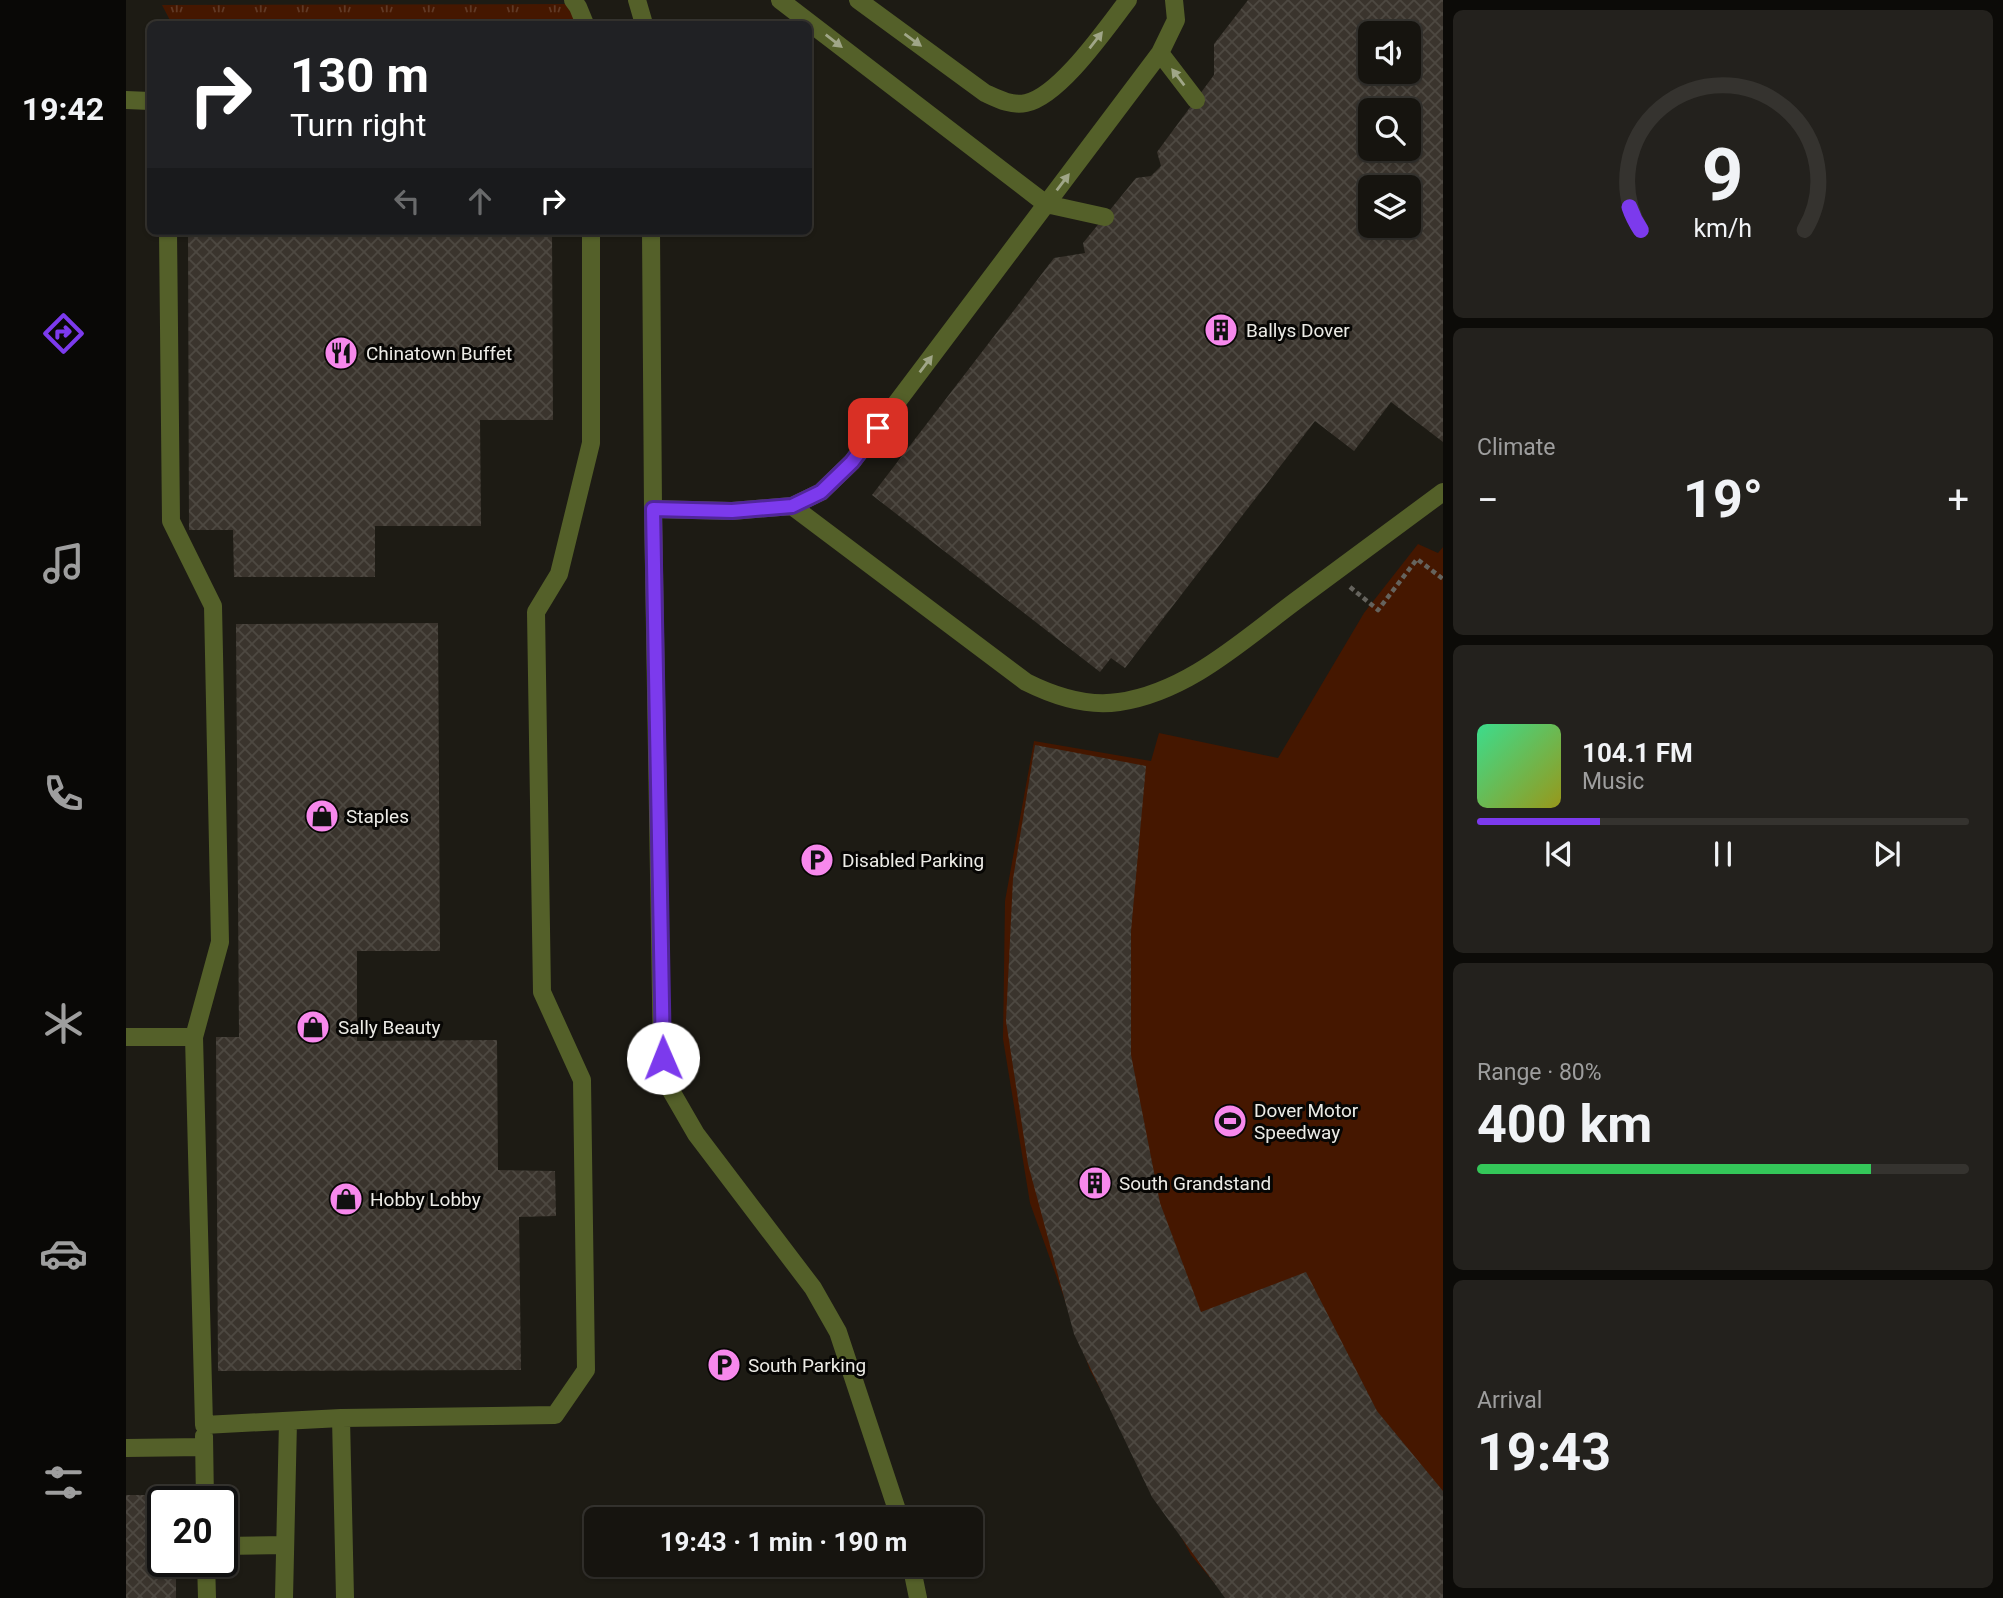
<!DOCTYPE html>
<html lang="en">
<head>
<meta charset="utf-8">
<style>
	body { margin:0; font-family:Roboto,sans-serif; background:#23211d; color:#f1f3f6; height:100vh; display:flex; flex-direction:column; font-size:26px; white-space:nowrap }
	* { box-sizing:border-box; margin:0 }
	p { font-size:23px; color:#9e9e9e }
	.icon { flex:none; width:38px; height:38px; fill:none; stroke:currentColor; stroke-width:2; stroke-linecap:round; stroke-linejoin:round }
	.map { position:relative; flex:1; overflow:hidden }
	.drawer { display:flex; flex-direction:column; gap:10px; padding:10px; background:#0c0b08; width:560px }
	.drawer>* { flex:none }
	.top-card { position:absolute; left:21px; top:21px; width:665px; height:214px; border-radius:10px; box-shadow:0 2px 5px #0004,0 0 0 2px #35332f; background:#202124; color:#fff; overflow:hidden }
	.tools { position:absolute; left:1232px; top:21px; display:grid; gap:14px }
	.tools a { display:grid; place-items:center; width:63px; height:63px; border-radius:10px; background:#16140f; box-shadow:0 2px 5px #0004,0 0 0 2px #35332f; font-size:35px }
	.speed { position:absolute; left:21px; top:1486px; display:flex; gap:14px; font-size:35px; font-weight:700; text-align:center }
	.speed>* { display:grid; place-content:center; width:91px; height:91px; border-radius:50%; background:#16140f; box-shadow:0 2px 5px #0004,0 0 0 2px #35332f; line-height:1 }
	.speed .limit { border:4px solid #111; border-radius:10px; background:#fff; color:#111 }
	.pin { position:absolute; display:grid; place-items:center; width:60px; height:60px; color:#fff; margin:-30px; border-radius:14px; box-shadow:0 4px 10px #0006 }
	.me { position:absolute; width:77px; margin:-38px; rotate:359deg; stroke-linejoin:round; filter:drop-shadow(0 0 5px #0008) }
	.turn { display:flex; align-items:center; gap:24px; height:147px; padding:0 28px; font-size:32px }
	.turn .icon { width:91px; height:91px; stroke-width:2.5 }
	.turn b { display:block; font-size:49px; line-height:60px }
	.lanes { display:flex; align-items:center; height:66px; padding:0 28px; background:#0003; justify-content:center; gap:35px; direction:ltr }
	.lanes .off { opacity:.35 }
	.big { font-size:52px; font-weight:700; line-height:1.1 }
	.drawer .tile { flex:1; display:flex; flex-direction:column; justify-content:center; gap:10px; min-width:0; padding:0 24px; border-radius:10px; background:#23211d }
	.drawer .dial { align-items:center; gap:0 }
	.dial svg { height:182px; overflow:visible; fill:none; stroke:#35332f; stroke-width:7; stroke-linecap:round; text-anchor:middle }
	.dial text { fill:#f1f3f6; stroke:none }
	.song { display:flex; align-items:center; gap:21px }
	.cover { width:84px; height:84px; border-radius:10px; background:linear-gradient(135deg,hsl(150 70% 55%),hsl(60 70% 35%)) }
	.played { height:7px; border-radius:4px; background:linear-gradient(90deg,#7c3aed 25%,#35332f 25%) }
	.keys { display:flex; justify-content:space-around; direction:ltr }
	.heat { display:flex; justify-content:space-between; align-items:center; font-size:38px; direction:ltr }
	.charge { height:10px; border-radius:5px; background:linear-gradient(90deg,#34c759 80%,#35332f 0) }
	.trip { position:absolute; left:458px; top:1507px; width:399px; height:70px; border-radius:10px; background:#16140f; box-shadow:0 2px 5px #0004,0 0 0 2px #35332f; font-weight:700; line-height:70px; text-align:center }
	main { display:flex; flex:1; min-height:0 }
	.tabs { display:flex; flex-direction:column; width:126px; justify-content:space-around; align-items:center; background:#090806; color:#9e9e9e }
	.tabs .icon { width:49px; height:49px }
	.tabs .current { color:#7c3aed }
	.tabs b { font-size:32px; color:#f1f3f6 }
	.map>svg:first-child { display:block }
</style>
</head>
<body>
<main>
<nav class="tabs">
<b>19:42</b>
<svg class="icon current" aria-label="directions" viewBox="0 0 24 24"><path d="M12 3l9 9-9 9-9-9zM9 14v-3h6M13 9l2 2-2 2"/></svg>
<svg class="icon" aria-label="music" viewBox="0 0 24 24"><path d="M9 18V5l10-2v13"/><circle cx="6" cy="18" r="3"/><circle cx="16" cy="16" r="3"/></svg>
<svg class="icon" aria-label="phone" viewBox="0 0 24 24"><path d="M5 4h4l2 5-3 2q2 4 5 5l2-3 5 2v4C11 20 4 13 5 4z"/></svg>
<svg class="icon" aria-label="climate" viewBox="0 0 24 24"><path d="M12 3v18M4 7l16 10M4 17L20 7"/></svg>
<svg class="icon" aria-label="car" viewBox="0 0 24 24"><path d="M5 17H2v-5l4-1 3-4h7l3 4 3 1v5h-3M9 17h6M6 11h13"/><circle cx="7" cy="17" r="2"/><circle cx="17" cy="17" r="2"/></svg>
<svg class="icon" aria-label="filters" viewBox="0 0 24 24"><path d="M4 7h16M4 17h16"/><circle cx="9" cy="7" r="2"/><circle cx="15" cy="17" r="2"/></svg>
</nav>
<div class="map">
<svg width="1317" height="1598" viewBox="0 0 1317 1598">
	<defs>
		<pattern id="grass-tufts" width="24" height="20" patternUnits="userSpaceOnUse" patternTransform="scale(1.75)"><rect width="24" height="20" fill="#451700"/><path d="M3 7l-1-3M5 7V3M7 7l1-3M15 17l-1-3M17 17v-4M19 17l1-3" fill="none" stroke="#603925"/></pattern>
		<pattern id="building-cross-hatch" width="8" height="8" patternUnits="userSpaceOnUse" patternTransform="scale(1.75)"><rect width="8" height="8" fill="#3a342d"/><path d="M0 0l8 8M0 8l8-8" fill="none" stroke="#4d4841"/></pattern>
	</defs>
	<rect width="100%" height="100%" fill="#1d1b14"/>
	<path fill="url(#grass-tufts)" d="M 440,4 L 452,24 L 46,24 L 36,5 Z"/>
	<path fill="#451700" d="M 1292,544 L 1312,553 L 1317,547 L 1317,1598 L 1101,1598 L 1065,1555 L 964,1370 L 904,1203 L 877,1039 L 879,901 L 908,741 L 1025,761 L 1033,733 L 1152,758 L 1238,613 Z"/>
	<path fill="url(#building-cross-hatch)" fill-rule="evenodd" d="M 1122,0 L 1317,0 L 1317,442 L 1265,402 L 1228,451 L 1189,421 L 999,668 L 985,658 L 974,672 L 746,495 L 928,258 L 959,253 L 957,243 L 1010,178 L 1025,176 L 1035,166 L 1031,152 L 1088,75 L 1088,44 ZM 1244,33 L 1283,33 L 1283,72 L 1244,72 ZM 1244,110 L 1283,110 L 1283,149 L 1244,149 ZM 1244,187 L 1283,187 L 1283,226 L 1244,226 Z
		M 62,231 L 426,231 L 427,420 L 354,420 L 355,526 L 249,526 L 249,577 L 108,577 L 107,530 L 63,530 Z
		M 312,623 L 314,951 L 231,951 L 231,1041 L 371,1040 L 372,1170 L 429,1171 L 430,1216 L 393,1217 L 395,1370 L 92,1371 L 90,1037 L 113,1037 L 110,624 Z
		M 909,745 L 1020,766 L 1005,931 L 1005,1055 L 1034,1203 L 1075,1312 L 1180,1272 L 1251,1411 L 1317,1491 L 1317,1598 L 1099,1598 L 1026,1497 L 948,1334 L 902,1164 L 880,1021 L 887,879 Z
		M 0,1495 L 50,1495 L 50,1502 L 37,1502 L 37,1561 L 50,1561 L 50,1598 L 0,1598 Z"/>
	<g fill="none" stroke-linecap="round" stroke-linejoin="round">
		<path stroke="#65635d" stroke-width="4.5" stroke-dasharray="5 3.5" stroke-linecap="butt" d="M 1224,587 L 1252,610 L 1291,559 L 1317,579"/>
		<path stroke="#546029" stroke-width="18" d="M 447,0 L 452,7 L 459,24
			M 511,0 L 518,24
			M 654,0 L 920,204 L 979,217
			M 732,0 L 859,93 C 872,99 885,106 900,103 C 934,96 981,27 1002,0
			M 1034,53 L 1070,100
			M 0,100 L 24,101
			M 42,231 L 45,521 L 87,606 L 94,942 L 68,1037 L 78,1425 L 215,1418 L 219,1598
			M 525,231 L 527,509 L 536,1058 L 544,1089 L 570,1134 L 687,1288 L 712,1332 L 774,1519
			M 666,506 L 900,682 C 928,696 961,707 993,702 C 1062,692 1117,640 1171,600 C 1220,564 1268,528 1317,492
			M 527,509 L 606,511 L 666,506 L 695,492 L 726,462 L 1034,53 L 1050,20 L 1048,0
			M 0,1037 L 68,1037
			M 215,1418 L 429,1415 L 460,1370 L 456,1080 L 416,992 L 410,612 L 433,574 L 465,443 L 465,231
			M 78,1436 L 79,1502
			M 0,1448 L 78,1447
			M 96,1546 L 159,1545
			M 80,1561 L 81,1598
			M 785,1564 L 792,1598
			M 158,1598 L 162,1421"/>
	</g>
	<defs><path id="oneway-solid" d="M-6-.8H1V-3.2L6.5 0L1 3.2V.8H-6Z" transform="scale(1.75)"/></defs>
	<g fill="#a0a688">
		<use href="#oneway-solid" transform="translate(787 40) rotate(36)"/>
		<use href="#oneway-solid" transform="translate(970 40) rotate(-52)"/>
		<use href="#oneway-solid" transform="translate(708 41) rotate(38)"/>
		<use href="#oneway-solid" transform="translate(1052 77) rotate(-127)"/>
		<use href="#oneway-solid" transform="translate(937 182) rotate(-53)"/>
		<use href="#oneway-solid" transform="translate(800 364) rotate(-53)"/>
	</g>
	<g fill="none" stroke-linecap="round" stroke-linejoin="round">
		<defs>
			<path id="route" d="M 537,1058 L 527,509 L 606,511 L 666,506 L 695,492 L 726,462 L 752,428"/>
		</defs>
		<use href="#route" stroke="#51269a" stroke-width="18"/>
		<use href="#route" stroke="#7c3aed" stroke-width="12"/>
	</g>
	<defs>
		<symbol id="building-disc" viewBox="-11 -11 22 22"><circle r="9.5" fill="#f788ec" stroke="#070604"/><path d="M-4-6H4V6H1V3H-1V6H-4ZM-2.5-4.3h1.7v1.8h-1.7ZM.8-4.3h1.7v1.8H.8ZM-2.5-1h1.7V.8h-1.7ZM.8-1h1.7V.8H.8Z" fill="#111"/></symbol>
		<symbol id="restaurant-disc" viewBox="-11 -11 22 22"><circle r="9.5" fill="#f788ec" stroke="#070604"/><path d="M-5-6h1v4h1v-4h1v4h1v-4h1v5L-1.5 .5V6h-2V.5L-5-1ZM5-6V6H3V1.5H1.5Q1.5-4 5-6Z" fill="#111"/></symbol>
		<symbol id="shop-disc" viewBox="-11 -11 22 22"><circle r="9.5" fill="#f788ec" stroke="#070604"/><path d="M-5-2.5h2.3a2.7 3.5 0 0 1 5.4 0H5L5.5 6h-11ZM-1.5-2.5h3a1.5 2.3 0 0 0-3 0Z" fill="#111"/></symbol>
		<symbol id="parking-disc" viewBox="-11 -11 22 22"><circle r="9.5" fill="#f788ec" stroke="#070604"/><path d="M-3.5-5.5H1a3.5 3.5 0 0 1 0 7H-1V5.5H-3.5ZM-1-3.4V-.6H.8a1.4 1.4 0 0 0 0-2.8Z" fill="#111"/></symbol>
		<symbol id="stadium-disc" viewBox="-11 -11 22 22"><circle r="9.5" fill="#f788ec" stroke="#070604"/><path d="M0-5a6.5 5 0 1 0 0 10a6.5 5 0 1 0 0-10ZM-3.5-1.8h7v3.6h-7Z" fill="#111"/></symbol>
	</defs>
	<g fill-rule="evenodd">
		<use href="#building-disc" x="1076" y="311" width="38" height="38"/>
		<use href="#restaurant-disc" x="196" y="334" width="38" height="38"/>
		<use href="#shop-disc" x="177" y="797" width="38" height="38"/>
		<use href="#parking-disc" x="672" y="841" width="38" height="38"/>
		<use href="#shop-disc" x="168" y="1008" width="38" height="38"/>
		<use href="#stadium-disc" x="1085" y="1102" width="38" height="38"/>
		<use href="#building-disc" x="950" y="1164" width="38" height="38"/>
		<use href="#shop-disc" x="201" y="1180" width="38" height="38"/>
		<use href="#parking-disc" x="579" y="1346" width="38" height="38"/>
	</g>
	<g text-anchor="middle" stroke-width="6" stroke-linejoin="round" paint-order="stroke">
		<g font-size="19" fill="#ecebe6" stroke="#070604" text-anchor="start">
			<text x="1120" y="337">Ballys Dover</text>
			<text x="240" y="360">Chinatown Buffet</text>
			<text x="220" y="823">Staples</text>
			<text x="716" y="867">Disabled Parking</text>
			<text x="212" y="1034">Sally Beauty</text>
			<text x="1128" y="1117">Dover Motor<tspan x="1128" dy="22">Speedway</tspan></text>
			<text x="993" y="1190">South Grandstand</text>
			<text x="244" y="1206">Hobby Lobby</text>
			<text x="622" y="1372">South Parking</text>
		</g>
	</g>
</svg>
<div class="tools">
<a><svg class="icon" aria-label="sound" viewBox="0 0 24 24"><path d="M4 9h4l5-4v14l-5-4H4zM17 9q2 3 0 6"/></svg></a>
<a><svg class="icon" aria-label="search" viewBox="0 0 24 24"><circle cx="10" cy="10" r="6"/><path d="M15 15l6 6"/></svg></a>
<a><svg class="icon" aria-label="layers" viewBox="0 0 24 24"><path d="M12 4l9 5-9 5-9-5zM3 14l9 5 9-5"/></svg></a>
</div>
<div class="speed"><div class="limit">20</div></div>
<div class="pin" style="left:752px;top:428px;background:#d93025"><svg class="icon" aria-label="arrive" viewBox="0 0 24 24"><path d="M6 21V4h12l-3 4 3 4H6"/></svg></div>
<svg class="me" style="left:537px;top:1058px" viewBox="-20 -20 40 40"><circle r="19" fill="#fff"/><path d="M0-13L10 11 0 6-10 11z" fill="#7c3aed"/></svg>
<div class="trip">19:43 · 1 min · 190 m</div>
<div class="top-card">
<div class="turn"><svg class="icon" aria-label="right" viewBox="0 0 24 24"><path d="M7 20v-9h11M14 6l5 5-5 5"/></svg><div><b>130 m</b>Turn right</div></div>
<div class="lanes"><svg class="icon off" aria-label="left" viewBox="0 0 24 24"><path d="M17 20v-9H6M10 6l-5 5 5 5"/></svg><svg class="icon off" aria-label="ahead" viewBox="0 0 24 24"><path d="M12 20V5M6 11l6-6 6 6"/></svg><svg class="icon" aria-label="right" viewBox="0 0 24 24"><path d="M7 20v-9h11M14 6l5 5-5 5"/></svg></div>
</div>
</div>
<section class="drawer">
<div class="tile dial"><svg viewBox="0 0 100 80">
<path d="M14 69A42 42 0 1 1 86 69"/>
<path d="M14 69A42 42 0 0 1 9 59" stroke="#7c3aed"/>
<text x="50" y="56" font-size="32" font-weight="700">9</text>
<text x="50" y="72" font-size="11">km/h</text>
</svg></div>
<div class="tile"><p>Climate</p>
<div class="heat"><a>−</a><b class="big">19°</b><a>+</a></div>
</div>
<div class="tile">
<div class="song"><i class="cover"></i><div><b>104.1 FM</b><p>Music</p></div></div>
<div class="played"></div>
<div class="keys"><svg class="icon" aria-label="previous" viewBox="0 0 24 24"><path d="M18 5L8 12l10 7zM5 5v14"/></svg><svg class="icon" aria-label="pause" viewBox="0 0 24 24"><path d="M8 5v14M16 5v14"/></svg><svg class="icon" aria-label="next" viewBox="0 0 24 24"><path d="M6 5l10 7-10 7zM19 5v14"/></svg></div>
</div>
<div class="tile"><p>Range · 80%</p><b class="big">400 km</b><div class="charge"></div></div>
<div class="tile"><p>Arrival</p><b class="big">19:43</b></div>
</section>
</main>
</body>
</html>
